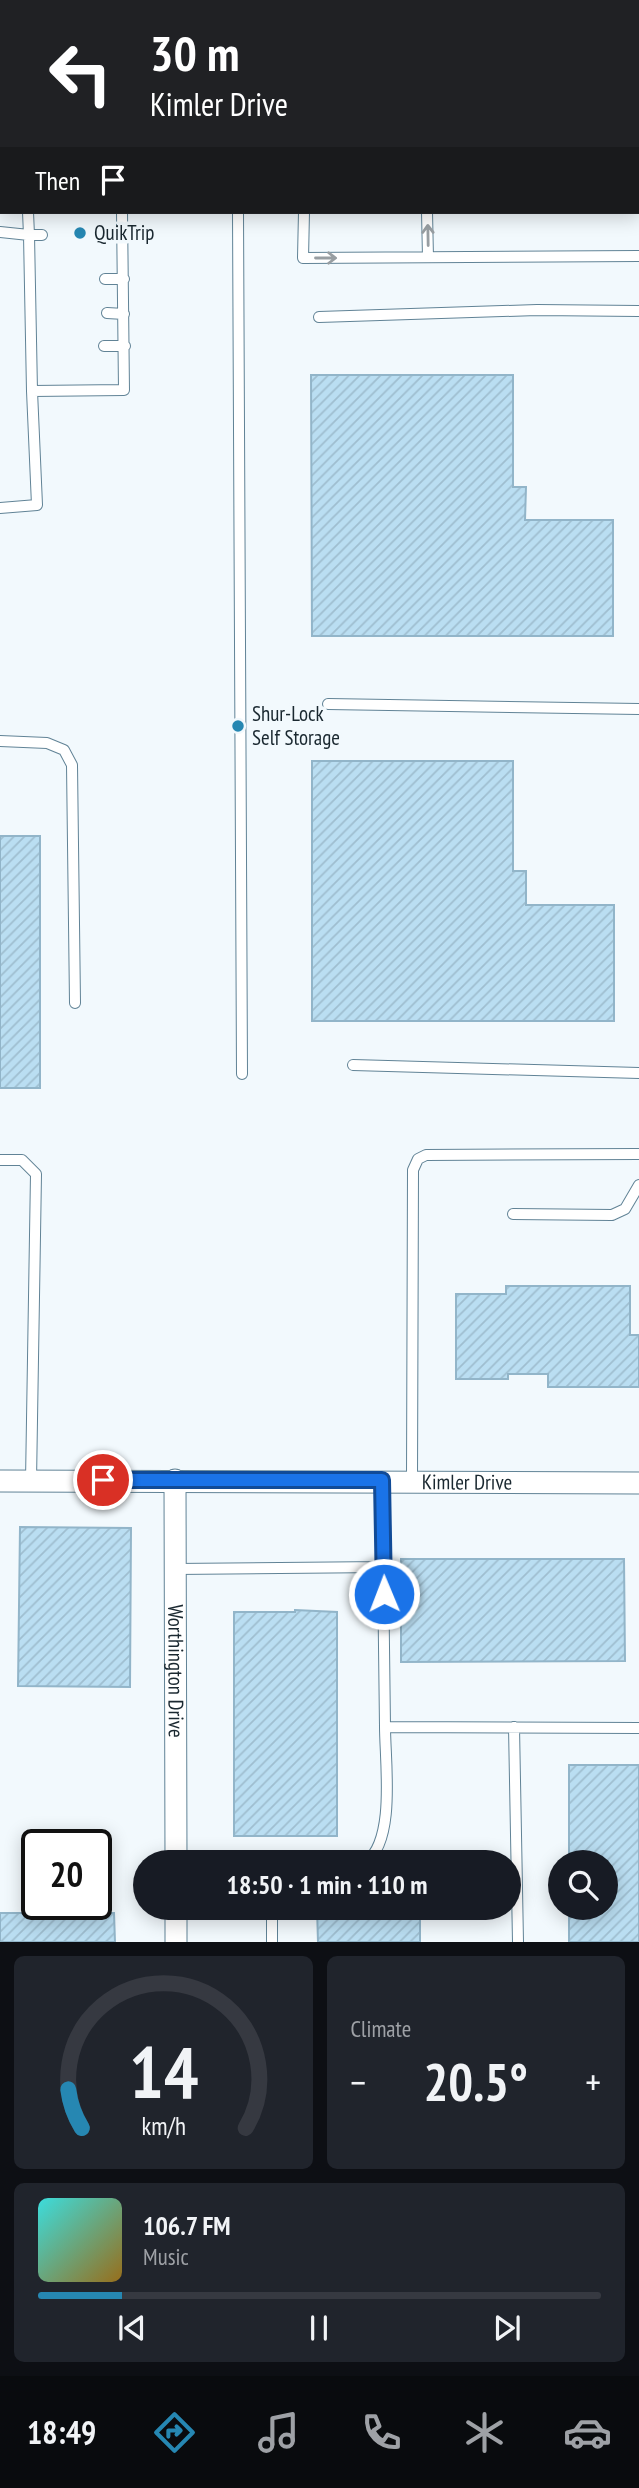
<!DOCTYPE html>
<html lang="en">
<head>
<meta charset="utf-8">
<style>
	body { margin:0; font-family:"PT Sans Narrow",sans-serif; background:#20242c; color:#f1f3f6; height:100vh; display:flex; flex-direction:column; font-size:26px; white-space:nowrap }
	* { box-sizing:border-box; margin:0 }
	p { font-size:23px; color:#9ea1a6 }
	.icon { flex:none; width:38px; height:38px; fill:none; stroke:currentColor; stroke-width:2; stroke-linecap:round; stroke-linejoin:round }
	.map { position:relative; height:1942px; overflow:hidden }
	.drawer { display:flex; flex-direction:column; gap:14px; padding:14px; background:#0d0f14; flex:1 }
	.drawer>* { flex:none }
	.hud { position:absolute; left:0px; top:0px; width:640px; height:214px; box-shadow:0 4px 18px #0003; background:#202124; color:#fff; overflow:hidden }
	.controls { position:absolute; left:548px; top:1850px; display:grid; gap:14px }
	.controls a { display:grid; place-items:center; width:70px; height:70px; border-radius:50%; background:#171b24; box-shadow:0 4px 18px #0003; font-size:35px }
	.speed { position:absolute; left:21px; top:1829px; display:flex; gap:14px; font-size:35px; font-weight:700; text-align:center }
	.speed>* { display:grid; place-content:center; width:91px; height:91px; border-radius:50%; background:#171b24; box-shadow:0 4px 18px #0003; line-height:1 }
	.speed .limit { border:4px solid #111; border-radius:10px; background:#fff; color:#111 }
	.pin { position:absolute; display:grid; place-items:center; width:60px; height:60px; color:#fff; margin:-30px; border:4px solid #fff; border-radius:50%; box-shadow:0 2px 7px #0007 }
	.me { position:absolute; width:77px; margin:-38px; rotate:359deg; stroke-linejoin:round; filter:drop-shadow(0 0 5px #0008) }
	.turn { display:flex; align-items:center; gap:24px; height:147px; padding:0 35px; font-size:32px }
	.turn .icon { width:91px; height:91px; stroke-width:2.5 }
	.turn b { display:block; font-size:49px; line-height:60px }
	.then { display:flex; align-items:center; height:66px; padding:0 35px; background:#0003; gap:14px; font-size:26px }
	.big { font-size:52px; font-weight:600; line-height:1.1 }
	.drawer .widget { flex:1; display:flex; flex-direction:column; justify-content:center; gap:10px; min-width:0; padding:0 24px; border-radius:10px; background:#20242c }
	.drawer .dial { align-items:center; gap:0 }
	.dial svg { height:182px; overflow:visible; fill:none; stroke:#363941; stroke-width:7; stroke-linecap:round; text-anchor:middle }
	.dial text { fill:#f1f3f6; stroke:none }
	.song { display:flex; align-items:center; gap:21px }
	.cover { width:84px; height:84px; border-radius:10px; background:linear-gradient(135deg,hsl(180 70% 55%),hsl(40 70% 35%)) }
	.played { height:7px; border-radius:4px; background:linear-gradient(90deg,#2687b2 15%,#363941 15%) }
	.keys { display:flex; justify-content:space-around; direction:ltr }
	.heat { display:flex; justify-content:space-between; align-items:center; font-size:38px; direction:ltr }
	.drawer .tiles { flex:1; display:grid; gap:14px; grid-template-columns:1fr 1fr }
	.widget:last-child { grid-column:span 2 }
	.trip { position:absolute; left:133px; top:1850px; width:388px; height:70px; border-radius:35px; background:#171b24; box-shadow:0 4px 18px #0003; font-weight:600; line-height:70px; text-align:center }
	.tab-bar { display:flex; height:112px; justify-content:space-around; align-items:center; background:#090b0e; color:#9ea1a6 }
	.tab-bar .icon { width:49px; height:49px }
	.tab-bar .on { color:#2687b2 }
	.tab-bar b { font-size:32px; color:#f1f3f6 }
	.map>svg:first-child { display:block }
</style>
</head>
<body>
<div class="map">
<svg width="639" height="1942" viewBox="0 0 639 1942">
	<defs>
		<pattern id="building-hatch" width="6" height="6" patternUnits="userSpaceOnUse" patternTransform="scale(1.75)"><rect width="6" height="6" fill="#badef2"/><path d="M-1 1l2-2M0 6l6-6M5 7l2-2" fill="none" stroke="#9fbed0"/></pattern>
	</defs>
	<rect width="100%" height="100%" fill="#f2f9fd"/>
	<path fill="url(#building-hatch)" stroke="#92b5c9" stroke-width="2" d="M 311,375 L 513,375 L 513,487 L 526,487 L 525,520 L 613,520 L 613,636 L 312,636 Z
		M 312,761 L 513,761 L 513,871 L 526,871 L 526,905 L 614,905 L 614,1021 L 312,1021 Z
		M 0,836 L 40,836 L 40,1088 L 0,1088 Z
		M 506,1286 L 630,1286 L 630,1335 L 639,1335 L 639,1387 L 548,1387 L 548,1374 L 508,1374 L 508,1379 L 456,1379 L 456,1294 L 506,1294 Z
		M 20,1527 L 131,1528 L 130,1687 L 18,1686 Z
		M 401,1559 L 624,1559 L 625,1661 L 401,1662 Z
		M 295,1610 L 337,1612 L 337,1836 L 234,1836 L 234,1612 L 295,1612 Z
		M 569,1765 L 639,1765 L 639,1942 L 569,1942 L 569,1908 L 606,1908 L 606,1862 L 569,1862 Z
		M 317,1908 L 420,1908 L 420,1942 L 318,1942 Z
		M 0,1913 L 114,1913 L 115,1942 L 0,1942 Z"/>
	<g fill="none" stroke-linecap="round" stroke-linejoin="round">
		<defs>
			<path id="lane" d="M 149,0 L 149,2
				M 236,0 L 236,2
				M 312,0 L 312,2
				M 387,0 L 387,2
				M 33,2 L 33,0
				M 629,2 L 629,0
				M 238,212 L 242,1074
				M 304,212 L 303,258 L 639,256
				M 427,212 L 428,257
				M 0,232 L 29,235 L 28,212
				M 103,235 L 122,235
				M 105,279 L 124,279
				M 107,313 L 124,314
				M 319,317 L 537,310 L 639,311
				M 104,346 L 125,346
				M 32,391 L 29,235 L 42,235
				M 0,508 L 37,505 L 32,391 L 124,390 L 122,212
				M 328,704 L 639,709
				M 0,741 L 47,743 L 64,750 L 72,765 L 75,1003
				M 353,1065 L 639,1073
				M 0,1160 L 22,1160 L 36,1174 L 31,1481
				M 513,1214 L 612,1215 L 625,1209 L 639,1185
				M 382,1481 L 383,1567
				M 412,1481 L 413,1170 L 418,1159 L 426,1155 L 639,1154
				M 175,1569 L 383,1567 L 385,1727
				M 514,1727 L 518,1942
				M 366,1862 C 396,1840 385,1762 385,1727 L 639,1728
				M 272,1908 L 272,1942"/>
			<g id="street">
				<path id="s1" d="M 175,1480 L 176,1862"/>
				<path id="s2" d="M 0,1481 L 639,1483"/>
				<path d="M 176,1908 L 176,1942"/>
			</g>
		</defs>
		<use href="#lane" stroke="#618396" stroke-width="12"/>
		<use href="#street" stroke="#618396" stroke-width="23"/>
		<use href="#lane" stroke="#fff" stroke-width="10"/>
		<use href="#street" stroke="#fff" stroke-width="21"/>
	</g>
	<defs><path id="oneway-shaft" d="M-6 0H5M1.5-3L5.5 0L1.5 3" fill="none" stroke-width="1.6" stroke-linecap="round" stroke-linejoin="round" transform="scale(1.75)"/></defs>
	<g stroke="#989ea2">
		<use href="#oneway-shaft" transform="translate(428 235) rotate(-91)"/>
		<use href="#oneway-shaft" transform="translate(326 258)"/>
	</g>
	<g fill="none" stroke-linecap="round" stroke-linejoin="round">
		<defs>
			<path id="route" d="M 103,1480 L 382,1480 L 384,1594"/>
		</defs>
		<use href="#route" stroke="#114b97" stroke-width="18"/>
		<use href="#route" stroke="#1a73e8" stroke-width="12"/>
	</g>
	<g fill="#2687b2" stroke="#f2f9fd" stroke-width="2.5">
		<circle cx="80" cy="233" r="7"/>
		<circle cx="238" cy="726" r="7"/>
	</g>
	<g text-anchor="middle" stroke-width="7" stroke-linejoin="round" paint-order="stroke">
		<g font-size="21" fill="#1a2830" stroke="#f2f9fd" text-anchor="start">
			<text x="94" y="240">QuikTrip</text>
			<text x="252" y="721">Shur-Lock<tspan x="252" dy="24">Self Storage</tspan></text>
		</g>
		<g font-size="21" fill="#1a2830" stroke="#f2f9fd">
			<text dy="7" stroke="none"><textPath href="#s2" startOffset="467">Kimler Drive</textPath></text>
			<text dy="7" stroke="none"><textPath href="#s1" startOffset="191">Worthington Drive</textPath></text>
		</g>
	</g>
</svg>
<div class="controls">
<a><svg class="icon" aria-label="search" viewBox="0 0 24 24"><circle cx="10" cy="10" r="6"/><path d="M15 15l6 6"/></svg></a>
</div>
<div class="speed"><div class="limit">20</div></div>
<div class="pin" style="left:103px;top:1480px;background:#d93025"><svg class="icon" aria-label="arrive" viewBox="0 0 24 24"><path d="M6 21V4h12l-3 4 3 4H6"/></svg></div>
<svg class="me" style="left:384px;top:1594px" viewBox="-20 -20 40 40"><circle r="17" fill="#1a73e8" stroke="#fff" stroke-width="3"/><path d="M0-11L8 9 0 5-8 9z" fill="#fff"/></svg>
<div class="trip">18:50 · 1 min · 110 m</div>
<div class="hud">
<div class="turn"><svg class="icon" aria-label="left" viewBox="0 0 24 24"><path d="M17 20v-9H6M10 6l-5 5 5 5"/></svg><div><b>30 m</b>Kimler Drive</div></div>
<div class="then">Then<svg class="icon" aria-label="arrive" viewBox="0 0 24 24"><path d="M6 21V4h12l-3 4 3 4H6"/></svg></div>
</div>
</div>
<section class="drawer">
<div class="tiles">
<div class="widget dial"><svg viewBox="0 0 100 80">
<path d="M14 69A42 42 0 1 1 86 69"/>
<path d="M14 69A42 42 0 0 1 8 52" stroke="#2687b2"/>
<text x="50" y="56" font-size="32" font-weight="700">14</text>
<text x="50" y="72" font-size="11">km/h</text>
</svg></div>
<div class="widget"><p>Climate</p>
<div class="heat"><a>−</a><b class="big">20.5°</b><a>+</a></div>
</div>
<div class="widget">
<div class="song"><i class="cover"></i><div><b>106.7 FM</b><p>Music</p></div></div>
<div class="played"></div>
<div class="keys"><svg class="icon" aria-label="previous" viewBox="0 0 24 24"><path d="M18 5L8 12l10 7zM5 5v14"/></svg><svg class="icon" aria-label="pause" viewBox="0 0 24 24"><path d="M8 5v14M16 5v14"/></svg><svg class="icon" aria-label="next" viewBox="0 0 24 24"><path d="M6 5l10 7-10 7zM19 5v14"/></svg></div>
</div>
</div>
</section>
<nav class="tab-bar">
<b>18:49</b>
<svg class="icon on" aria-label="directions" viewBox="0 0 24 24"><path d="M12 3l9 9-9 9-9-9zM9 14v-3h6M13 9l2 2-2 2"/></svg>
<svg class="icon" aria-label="music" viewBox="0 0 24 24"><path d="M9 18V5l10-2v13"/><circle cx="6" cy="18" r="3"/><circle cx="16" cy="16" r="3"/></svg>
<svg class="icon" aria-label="phone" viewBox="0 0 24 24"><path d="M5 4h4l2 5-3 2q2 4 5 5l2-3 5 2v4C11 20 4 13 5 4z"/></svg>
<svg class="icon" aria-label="climate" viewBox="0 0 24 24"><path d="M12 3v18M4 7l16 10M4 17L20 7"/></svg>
<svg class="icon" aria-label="car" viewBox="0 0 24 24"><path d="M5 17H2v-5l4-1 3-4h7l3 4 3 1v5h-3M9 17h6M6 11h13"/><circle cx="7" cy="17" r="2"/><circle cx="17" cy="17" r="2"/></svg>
</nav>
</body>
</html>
